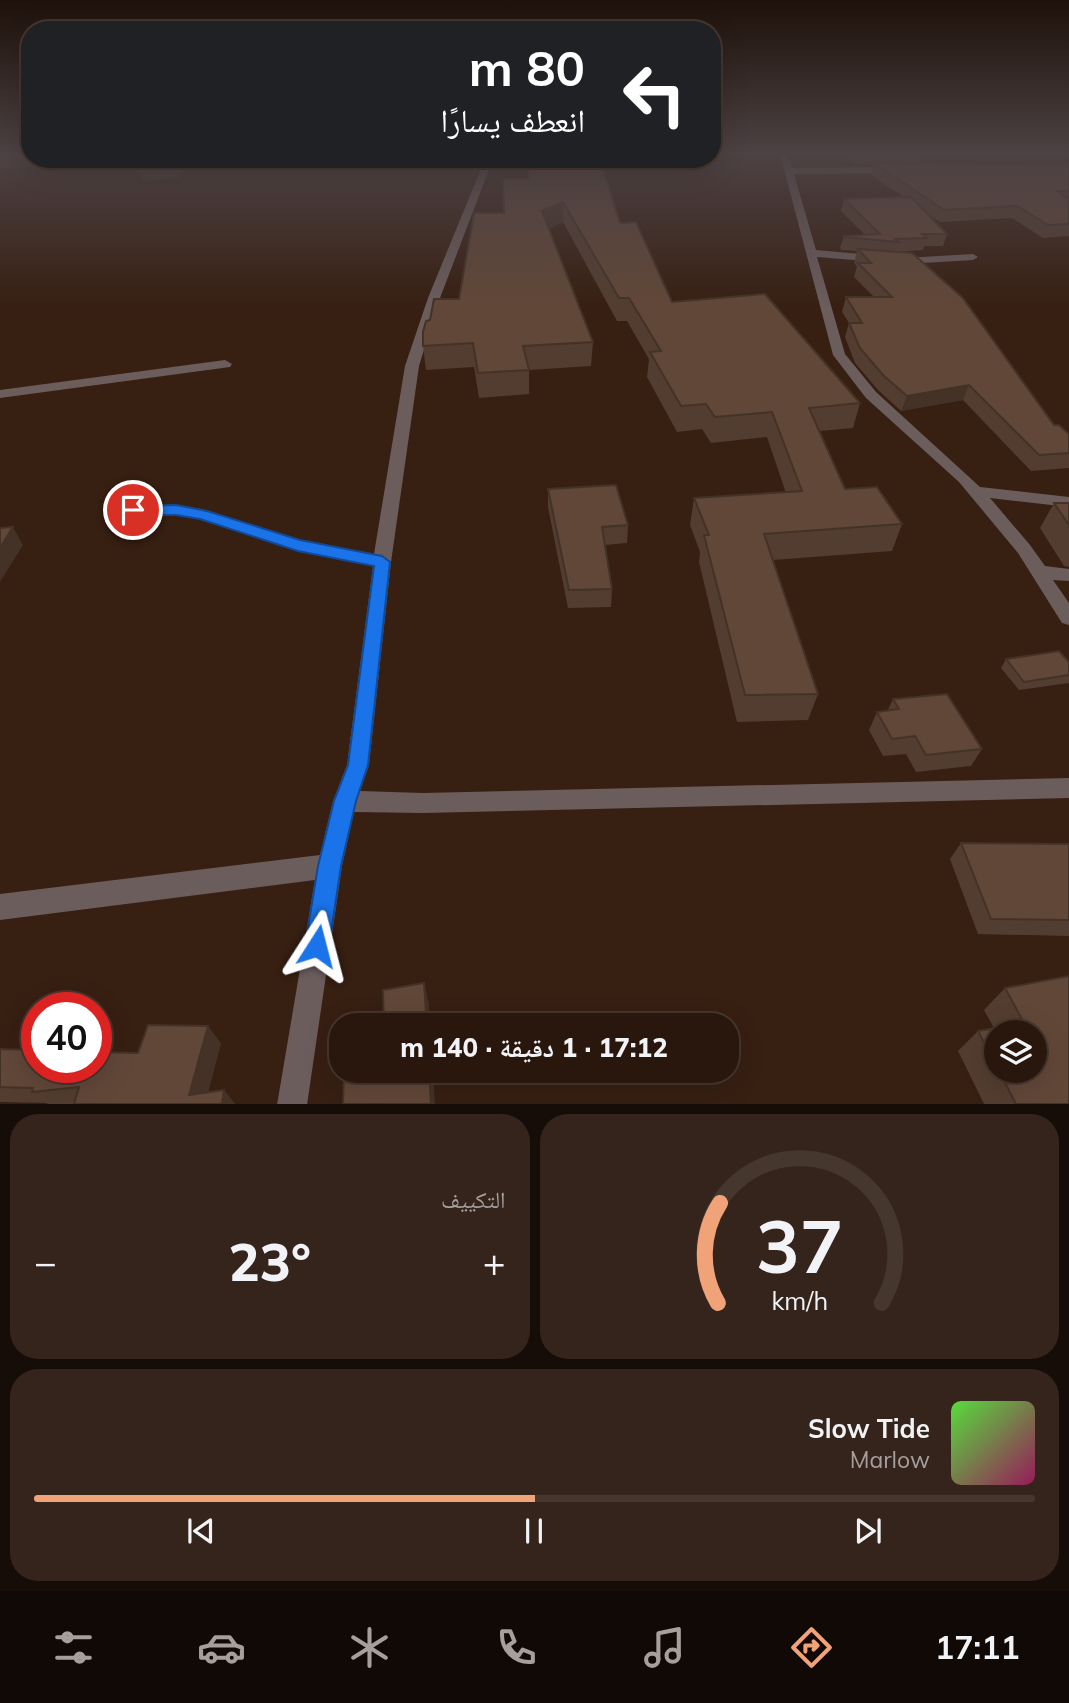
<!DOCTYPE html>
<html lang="ar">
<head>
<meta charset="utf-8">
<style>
	body { margin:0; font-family:Mulish,"Noto Naskh Arabic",sans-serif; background:#35241c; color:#f1f3f6; direction:rtl; height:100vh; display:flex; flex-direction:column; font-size:26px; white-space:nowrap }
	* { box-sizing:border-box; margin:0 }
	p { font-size:23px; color:#a59f9e }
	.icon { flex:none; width:38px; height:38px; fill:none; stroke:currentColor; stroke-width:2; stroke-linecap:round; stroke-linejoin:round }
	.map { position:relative; height:1104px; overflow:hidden; direction:ltr }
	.drawer { display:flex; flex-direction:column; gap:10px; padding:10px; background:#170d08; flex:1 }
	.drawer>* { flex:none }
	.top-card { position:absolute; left:21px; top:21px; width:700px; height:147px; border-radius:28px; box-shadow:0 7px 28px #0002,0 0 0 2px #45362e; direction:rtl; background:#202124; color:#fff; overflow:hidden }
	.controls { position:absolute; left:984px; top:1020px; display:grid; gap:14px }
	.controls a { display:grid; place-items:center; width:63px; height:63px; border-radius:50%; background:#29170e; box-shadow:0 7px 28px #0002,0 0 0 2px #45362e; font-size:35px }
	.speed { position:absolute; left:21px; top:992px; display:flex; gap:14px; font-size:35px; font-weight:700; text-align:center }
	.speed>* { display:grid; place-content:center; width:91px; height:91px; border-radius:50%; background:#29170e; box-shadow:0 7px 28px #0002,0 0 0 2px #45362e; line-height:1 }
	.speed .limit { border:10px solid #d22; background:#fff; color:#111 }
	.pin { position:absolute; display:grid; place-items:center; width:60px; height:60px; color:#fff; margin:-30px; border:4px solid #fff; border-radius:50%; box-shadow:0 2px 7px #0007 }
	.me { position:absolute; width:77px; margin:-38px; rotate:9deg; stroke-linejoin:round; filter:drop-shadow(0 0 5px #0008) }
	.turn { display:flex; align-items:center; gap:24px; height:147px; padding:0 21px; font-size:32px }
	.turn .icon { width:91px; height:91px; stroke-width:2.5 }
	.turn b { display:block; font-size:49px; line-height:60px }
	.big { font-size:52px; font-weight:800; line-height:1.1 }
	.drawer .tile { flex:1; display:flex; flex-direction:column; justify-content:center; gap:10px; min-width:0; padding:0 24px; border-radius:28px; background:#35241c }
	.drawer .dial { align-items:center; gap:0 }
	.dial svg { height:182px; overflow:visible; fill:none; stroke:#45362e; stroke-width:7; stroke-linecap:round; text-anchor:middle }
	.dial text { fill:#f1f3f6; stroke:none }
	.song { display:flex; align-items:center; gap:21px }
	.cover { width:84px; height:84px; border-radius:10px; background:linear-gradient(135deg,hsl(110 70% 55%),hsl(330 70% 35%)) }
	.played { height:7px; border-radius:4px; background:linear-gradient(90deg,#f0a279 50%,#45362e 50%) }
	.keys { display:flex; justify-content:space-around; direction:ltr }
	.heat { display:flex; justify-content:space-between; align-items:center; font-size:38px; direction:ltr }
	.drawer .tiles { flex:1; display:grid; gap:10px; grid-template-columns:1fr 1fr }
	.tile:last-child { grid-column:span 2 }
	.trip { position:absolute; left:329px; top:1013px; width:410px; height:70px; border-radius:28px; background:#29170e; box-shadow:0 7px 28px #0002,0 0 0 2px #45362e; font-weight:800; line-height:70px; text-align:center; direction:rtl }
	.tab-bar { display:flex; height:112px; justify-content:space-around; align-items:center; background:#100906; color:#a59f9e }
	.tab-bar .icon { width:49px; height:49px }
	.tab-bar .selected { color:#f0a279 }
	.tab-bar b { font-size:32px; color:#f1f3f6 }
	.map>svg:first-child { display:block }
</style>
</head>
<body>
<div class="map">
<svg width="1069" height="1105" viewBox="0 0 1069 1105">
	<rect width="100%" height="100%" fill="#371f12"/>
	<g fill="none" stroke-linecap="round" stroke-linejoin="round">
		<path fill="#6c5d5d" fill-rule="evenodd" d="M 780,154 L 788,154 L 792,168 L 896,167 L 900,170 L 896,173 L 794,174 L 816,250 L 905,258 L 973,254 L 978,257 L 973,260 L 905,264 L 817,257 L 845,354 L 876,392 L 980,487 L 1069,497 L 1069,507 L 990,498 L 1030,545 L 1045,566 L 1069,569 L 1069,581 L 1053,580 L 1069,603 L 1069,625 L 1062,623 L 1018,553 L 959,482 L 866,398 L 833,355 Z
			M 485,159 L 493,159 L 440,298 L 419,366 L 391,562 L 369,765 L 360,791 L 423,793 L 1069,778 L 1069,798 L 423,813 L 354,812 L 342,866 L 307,1105 L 277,1105 L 315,880 L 0,920 L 0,894 L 320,855 L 333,801 L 347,765 L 373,566 L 298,551 L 200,519 L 176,515 L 111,515 L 103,510 L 111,505 L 176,505 L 202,509 L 300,540 L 374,554 L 405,366 L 428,298 Z
			M 225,360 L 232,364 L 230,367 L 0,398 L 0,390 Z"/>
	</g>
	<path fill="#533d30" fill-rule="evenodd" d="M 0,154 L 30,154 L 30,159 L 191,159 L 179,178 L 143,181 L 142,161 L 0,168 Z
		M 840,154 L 922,154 L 919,164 L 1069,165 L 1069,236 L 1043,238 L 1012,218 L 940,222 L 927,214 L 947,234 L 943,246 L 924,246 L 923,250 L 895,252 L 1054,425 L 1069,434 L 1069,468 L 1031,471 L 963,400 L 901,411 L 878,390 L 855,363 L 845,337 L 849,323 L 842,312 L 846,297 L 874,297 L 854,277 L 857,266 L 854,263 L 857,251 L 842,250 L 840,248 L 844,236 L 865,235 L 841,211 L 844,199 L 904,197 L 871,175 L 873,164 L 856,164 Z
		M 503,179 L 620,223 L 672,302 L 860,403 L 853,428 L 820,431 L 845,489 L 902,524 L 892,551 L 773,560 L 818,694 L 808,720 L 737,722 L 699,562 L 700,552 L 690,525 L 694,498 L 786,493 L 767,437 L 711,443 L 702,429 L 677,432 L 647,377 L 649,359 L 627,321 L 617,321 L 563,222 L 549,229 L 593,342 L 591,366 L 529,370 L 529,394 L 479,398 L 474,367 L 426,370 L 423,346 L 430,320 L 459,299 L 504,213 Z
		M 548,489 L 628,525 L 627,543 L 605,545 L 612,589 L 611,607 L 568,608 L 548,507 Z
		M 1054,503 L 1069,503 L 1069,567 L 1064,566 L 1040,528 Z
		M 1006,659 L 1069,662 L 1069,683 L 1019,690 L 1001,668 Z
		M 893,699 L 982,749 L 971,766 L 916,772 L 906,754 L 883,756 L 869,730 L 877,712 L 888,710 Z
		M 961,843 L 1069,844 L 1069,936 L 978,934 L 950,859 Z
		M 1005,988 L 1069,1104 L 984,1104 L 958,1051 L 978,1031 L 994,1028 L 984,1010 ZM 996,1032 L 1034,1071 L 996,1071 Z
		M 96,1041 L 102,1046 L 100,1052 L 138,1053 L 221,1043 L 208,1092 L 224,1090 L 235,1104 L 48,1104 L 46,1103 L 0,1102 L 0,1049 L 96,1068 Z"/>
	<path fill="#443227" d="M 181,159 L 191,159 L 179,178 L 143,181 L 139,170 Z
		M 563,202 L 563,222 L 542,232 L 542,211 Z
		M 969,385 L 963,400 L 901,411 L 907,396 Z
		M 13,527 L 23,545 L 0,582 L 0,548 Z
		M 424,983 L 429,1004 L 430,1026 L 427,1026 Z
		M 208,1026 L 221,1043 L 205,1104 L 189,1095 Z
		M 96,1041 L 102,1046 L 96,1069 Z
		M 429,1071 L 433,1071 L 435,1104 L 431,1104 Z
		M 224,1090 L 235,1104 L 222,1104 Z"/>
	<path fill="#614738" stroke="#443227" stroke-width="2" d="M 0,154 L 30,154 L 30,155 L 0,157 Z
		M 142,159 L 181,159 L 176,167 L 139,170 Z
		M 529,159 L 600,159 L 620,223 L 636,222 L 672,302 L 765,294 L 860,403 L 809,408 L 845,489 L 877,487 L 902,524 L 764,534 L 818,694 L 745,695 L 704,535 L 709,535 L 694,498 L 802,491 L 772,412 L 715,417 L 706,404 L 681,406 L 650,352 L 661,351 L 629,298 L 619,298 L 563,202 L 542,211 L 593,342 L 523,346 L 529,370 L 478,373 L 473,343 L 423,346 L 423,332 L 426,321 L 430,320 L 434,299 L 459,299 L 474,213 L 504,213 L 503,179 L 528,179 Z
		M 874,163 L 1069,165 L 1069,191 L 1057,191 L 1069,199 L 1069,224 L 1048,225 L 1017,206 L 944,210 Z
		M 911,197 L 947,234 L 922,234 L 927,238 L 895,239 L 898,242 L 845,237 L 844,236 L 880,234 L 844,199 Z
		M 858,249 L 912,253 L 963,298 L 1054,425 L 1059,425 L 1069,434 L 1069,453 L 1039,455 L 969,385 L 907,396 L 883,375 L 860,348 L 849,323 L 862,323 L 846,297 L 892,297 L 858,263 L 871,263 Z
		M 616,485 L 628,525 L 602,527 L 612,589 L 569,590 L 548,489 Z
		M 1054,503 L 1069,503 L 1069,525 Z
		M 13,527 L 0,548 L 0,528 Z
		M 1059,651 L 1069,662 L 1069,675 L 1024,682 L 1006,659 Z
		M 947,694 L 982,749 L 926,755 L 915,736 L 892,739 L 877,712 L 899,709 L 893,699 Z
		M 961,843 L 1069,844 L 1069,920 L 991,919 Z
		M 1069,976 L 1069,1104 L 1016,1104 L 999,1071 L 1034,1071 L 1034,1032 L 996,1032 L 996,1065 L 978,1031 L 1024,1023 L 1005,988 Z
		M 424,983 L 427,1026 L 384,1026 L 383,990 Z
		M 148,1025 L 208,1026 L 189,1095 L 224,1090 L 222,1104 L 74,1104 L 79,1087 L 32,1092 L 33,1088 L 0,1087 L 0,1049 L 37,1050 L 37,1068 L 96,1068 L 96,1052 L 138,1053 Z
		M 344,1071 L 429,1071 L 431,1104 L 343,1104 Z"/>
	<linearGradient id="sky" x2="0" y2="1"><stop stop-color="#1e110a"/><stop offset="0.5" stop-color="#4d4244"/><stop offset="1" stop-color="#4d4244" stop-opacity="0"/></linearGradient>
	<rect width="1069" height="308" fill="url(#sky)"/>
	<path fill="#1a73e8" stroke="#114b97" stroke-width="2" d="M 176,505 L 207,511 L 300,540 L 382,556 L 390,562 L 368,765 L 356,801 L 341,866 L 329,946 L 326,954 L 317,958 L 308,954 L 305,946 L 318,866 L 334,801 L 348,765 L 374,566 L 298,551 L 200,519 L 176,515 L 133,515 L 125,510 L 133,506 Z"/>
</svg>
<div class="controls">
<a><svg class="icon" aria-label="layers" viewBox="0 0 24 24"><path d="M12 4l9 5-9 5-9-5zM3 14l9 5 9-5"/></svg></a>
</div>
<div class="speed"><div class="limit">40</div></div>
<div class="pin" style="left:133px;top:510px;background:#d93025"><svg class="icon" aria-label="arrive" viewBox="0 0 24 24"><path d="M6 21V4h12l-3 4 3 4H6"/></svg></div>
<svg class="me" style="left:317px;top:946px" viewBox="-20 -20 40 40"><path d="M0-17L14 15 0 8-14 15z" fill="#1a73e8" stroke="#fff" stroke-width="4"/></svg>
<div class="trip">17:12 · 1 دقيقة · 140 m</div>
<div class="top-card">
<div class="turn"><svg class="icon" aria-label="left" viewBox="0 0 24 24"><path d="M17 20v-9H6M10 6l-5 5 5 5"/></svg><div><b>80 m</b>انعطف يسارًا</div></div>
</div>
</div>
<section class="drawer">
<div class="tiles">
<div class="tile dial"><svg viewBox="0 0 100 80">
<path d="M14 69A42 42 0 1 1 86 69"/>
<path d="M14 69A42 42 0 0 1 15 25" stroke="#f0a279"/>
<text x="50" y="56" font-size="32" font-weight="700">37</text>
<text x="50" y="72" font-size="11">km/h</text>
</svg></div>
<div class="tile"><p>التكييف</p>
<div class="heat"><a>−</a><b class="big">23°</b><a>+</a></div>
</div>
<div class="tile">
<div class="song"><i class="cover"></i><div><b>Slow Tide</b><p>Marlow</p></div></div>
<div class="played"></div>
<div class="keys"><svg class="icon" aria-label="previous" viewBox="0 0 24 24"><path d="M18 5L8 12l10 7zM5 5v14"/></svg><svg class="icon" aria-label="pause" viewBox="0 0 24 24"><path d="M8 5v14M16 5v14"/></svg><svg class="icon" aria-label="next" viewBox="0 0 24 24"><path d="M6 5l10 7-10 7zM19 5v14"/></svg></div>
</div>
</div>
</section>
<nav class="tab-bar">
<b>17:11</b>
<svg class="icon selected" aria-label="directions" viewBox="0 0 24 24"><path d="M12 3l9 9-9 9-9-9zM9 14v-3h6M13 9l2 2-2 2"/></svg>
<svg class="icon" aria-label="music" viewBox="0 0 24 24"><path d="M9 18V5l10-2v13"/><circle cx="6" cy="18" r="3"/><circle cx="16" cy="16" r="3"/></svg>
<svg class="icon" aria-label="phone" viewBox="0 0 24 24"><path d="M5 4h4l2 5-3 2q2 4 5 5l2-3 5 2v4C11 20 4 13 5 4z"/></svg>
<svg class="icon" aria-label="climate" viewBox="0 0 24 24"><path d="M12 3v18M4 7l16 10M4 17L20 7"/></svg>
<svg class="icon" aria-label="car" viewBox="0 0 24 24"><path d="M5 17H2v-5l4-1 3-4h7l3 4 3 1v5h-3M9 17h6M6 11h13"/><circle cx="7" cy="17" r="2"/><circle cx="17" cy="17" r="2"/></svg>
<svg class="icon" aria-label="filters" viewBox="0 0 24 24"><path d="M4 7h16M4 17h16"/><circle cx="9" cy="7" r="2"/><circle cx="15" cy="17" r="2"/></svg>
</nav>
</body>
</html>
